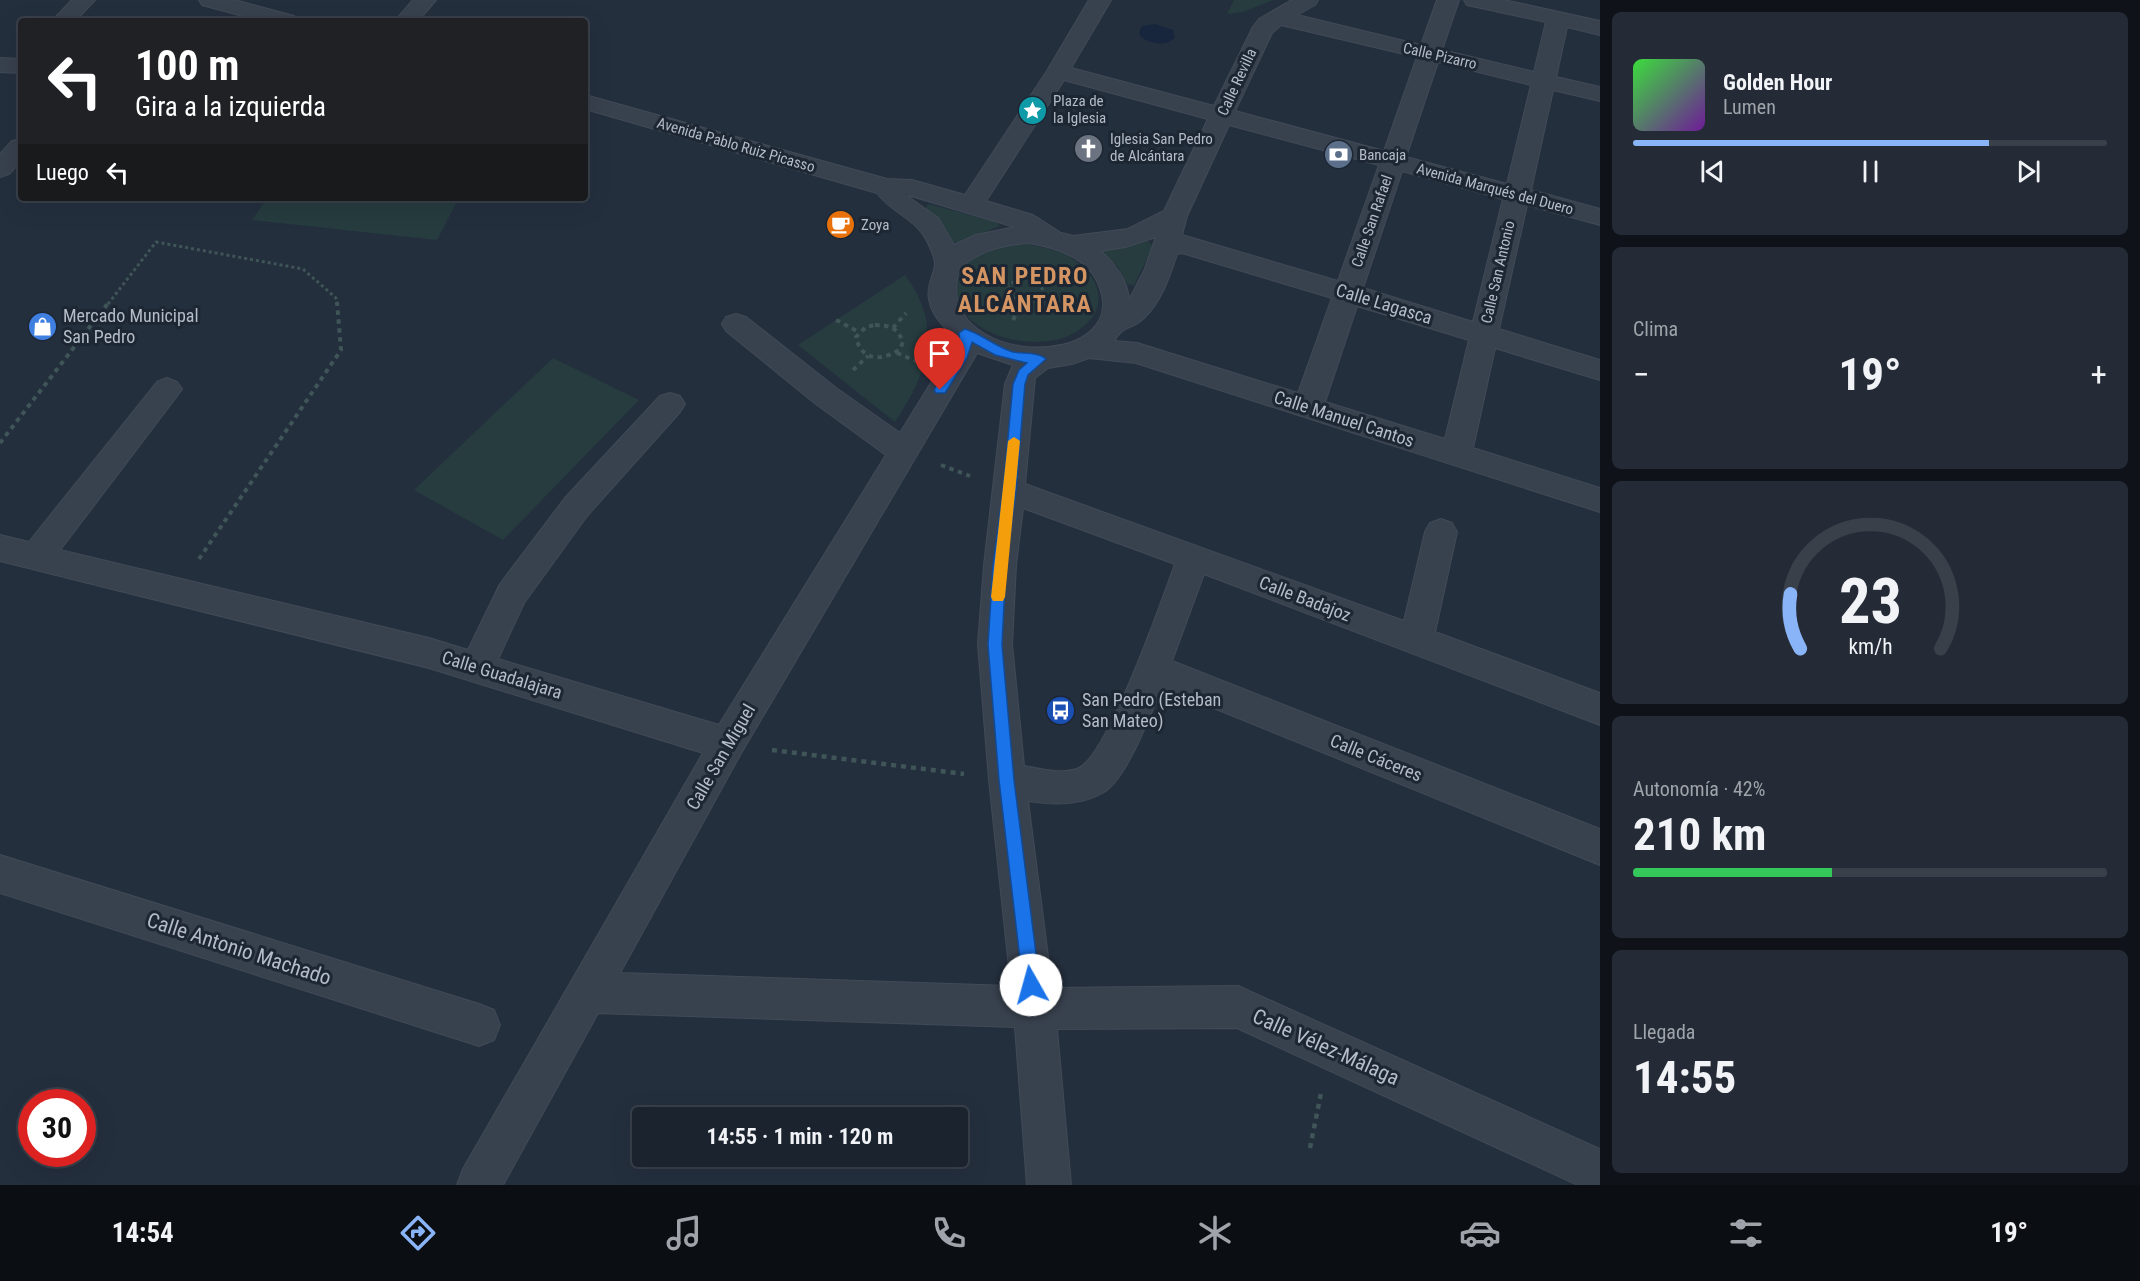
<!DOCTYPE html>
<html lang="es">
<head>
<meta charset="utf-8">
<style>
	body { margin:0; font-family:"Roboto Condensed",sans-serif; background:#242b36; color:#f1f3f6; height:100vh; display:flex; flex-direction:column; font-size:22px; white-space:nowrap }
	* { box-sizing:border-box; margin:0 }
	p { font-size:20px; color:#a0a4aa }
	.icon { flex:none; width:33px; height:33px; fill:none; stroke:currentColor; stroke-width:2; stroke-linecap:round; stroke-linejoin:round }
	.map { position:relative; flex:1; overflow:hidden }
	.sheet { display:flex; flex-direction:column; gap:12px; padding:12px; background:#0f1319; width:540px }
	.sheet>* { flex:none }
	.banner { position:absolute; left:18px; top:18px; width:570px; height:183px; border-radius:6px; box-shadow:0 6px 24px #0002,0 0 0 2px #39404a; background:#202124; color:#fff; overflow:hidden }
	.speed { position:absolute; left:18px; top:1089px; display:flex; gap:12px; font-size:30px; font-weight:700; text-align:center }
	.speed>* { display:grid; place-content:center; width:78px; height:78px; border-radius:50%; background:#1b232e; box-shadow:0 6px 24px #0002,0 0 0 2px #39404a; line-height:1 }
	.speed .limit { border:9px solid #d22; background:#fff; color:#111 }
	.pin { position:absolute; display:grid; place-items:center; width:51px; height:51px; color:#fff; margin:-62px -26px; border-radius:50% 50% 50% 0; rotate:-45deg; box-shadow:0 0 6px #0007 }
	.pin .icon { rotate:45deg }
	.me { position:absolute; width:66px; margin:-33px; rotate:353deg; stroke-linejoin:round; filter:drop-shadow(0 0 4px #0008) }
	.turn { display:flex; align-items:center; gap:21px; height:126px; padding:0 18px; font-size:27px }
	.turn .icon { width:78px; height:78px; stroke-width:2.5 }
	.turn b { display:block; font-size:42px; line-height:51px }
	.then { display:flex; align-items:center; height:57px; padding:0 18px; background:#0003; gap:12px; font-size:22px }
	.big { font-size:45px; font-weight:700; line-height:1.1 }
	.sheet .tile { flex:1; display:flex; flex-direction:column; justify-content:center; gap:9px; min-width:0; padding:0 21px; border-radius:9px; background:#242b36 }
	.sheet .dial { align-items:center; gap:0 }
	.dial svg { height:156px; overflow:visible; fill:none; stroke:#39404a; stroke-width:7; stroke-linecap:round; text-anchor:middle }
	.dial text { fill:#f1f3f6; stroke:none }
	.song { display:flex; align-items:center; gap:18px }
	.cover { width:72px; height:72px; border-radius:9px; background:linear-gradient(135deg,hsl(120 70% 55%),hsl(280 70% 35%)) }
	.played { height:6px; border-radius:3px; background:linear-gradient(90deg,#8ab4f8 75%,#39404a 75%) }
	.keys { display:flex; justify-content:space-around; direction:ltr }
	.heat { display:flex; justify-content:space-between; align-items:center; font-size:33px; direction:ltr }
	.charge { height:9px; border-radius:4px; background:linear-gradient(90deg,#34c759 42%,#39404a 0) }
	.trip { position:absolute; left:632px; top:1107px; width:336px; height:60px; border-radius:6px; background:#1b232e; box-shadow:0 6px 24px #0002,0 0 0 2px #39404a; font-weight:700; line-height:60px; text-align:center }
	.tab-bar { display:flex; height:96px; justify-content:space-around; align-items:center; background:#0b0e12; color:#a0a4aa }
	.tab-bar .icon { width:42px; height:42px }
	.tab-bar .selected { color:#8ab4f8 }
	.tab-bar b { font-size:27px; color:#f1f3f6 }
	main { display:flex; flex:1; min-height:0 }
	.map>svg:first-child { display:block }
</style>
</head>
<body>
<main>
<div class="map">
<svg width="1600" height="1185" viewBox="0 0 1600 1185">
	<rect width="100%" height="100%" fill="#242f3e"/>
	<path fill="#263c3f" d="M 1234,0 L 1273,0 L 1243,12 L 1227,14 Z
		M 267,198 L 459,198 L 437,240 L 252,220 Z
		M 929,204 L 996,222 L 1000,226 L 957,243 L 953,242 L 942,223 L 925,208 Z
		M 1148,241 L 1153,246 L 1134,286 L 1127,284 L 1118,267 L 1100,251 L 1102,246 Z
		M 1026,244 C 1041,247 1057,249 1070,257 C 1107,280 1110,317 1068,336 C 1035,350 978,339 960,306 C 957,300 956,290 957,283 C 963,251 998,245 1026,244 Z
		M 905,275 C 944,327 928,373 895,422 L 798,345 Z
		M 553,358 L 639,400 L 503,540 L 414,490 Z"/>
	<path fill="#17263c" d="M 1155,24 L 1173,30 L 1175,38 C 1166,47 1151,44 1141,37 L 1139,33 L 1142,26 Z"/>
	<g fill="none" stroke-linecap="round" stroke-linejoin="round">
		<defs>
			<path id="minor" d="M 72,0 L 95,0 L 75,21 L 52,21 Z
				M 199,0 L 234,0 L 294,16 L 297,21 L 262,21 L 202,5 Z
				M 413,0 L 436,0 L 418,21 L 395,21 Z
				M 1089,0 L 1111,0 L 1071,68 L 1214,106 L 1253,27 L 1259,19 L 1292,0 L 1318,0 L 1315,5 L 1297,15 L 1421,45 L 1437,0 L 1459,0 L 1442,50 L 1534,72 L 1546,22 L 1467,5 L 1464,0 L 1504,0 L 1600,21 L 1600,35 L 1567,27 L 1556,77 L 1600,87 L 1600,101 L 1553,90 L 1531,190 L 1600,209 L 1600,225 L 1527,205 L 1499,329 L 1600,360 L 1600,380 L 1495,348 L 1473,448 L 1600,488 L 1600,512 L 1136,363 L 1089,358 L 1072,364 L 1048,368 L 1035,378 L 1025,484 L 1404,621 L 1425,532 L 1430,523 L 1441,519 L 1452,523 L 1457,532 L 1435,632 L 1600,693 L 1600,725 L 1204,574 L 1172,661 L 1600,829 L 1600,865 L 1162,687 C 1151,713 1127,778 1104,792 C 1081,806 1053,805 1028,801 L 1052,988 L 1238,986 L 1600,1149 L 1600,1185 L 1578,1185 L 1237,1028 L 1057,1029 L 1071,1185 L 1027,1185 L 1015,1027 L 598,1013 L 503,1185 L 457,1185 L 463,1169 L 703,753 L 429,668 L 0,561 L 0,535 L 29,542 L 157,382 L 167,378 L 177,382 L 182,389 L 177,396 L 60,550 L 429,638 L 468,650 L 500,584 L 565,498 L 660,396 L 670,393 L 680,396 L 685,404 L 680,412 L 587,516 L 524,603 L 498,659 L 719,725 L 886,455 L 816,404 L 726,331 L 722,324 L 726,317 L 736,314 L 746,317 L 836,388 L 900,433 L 947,357 C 958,324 934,328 929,299 C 926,285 935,274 935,263 C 934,255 927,239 922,233 C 911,217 890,211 877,193 L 585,109 L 585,95 L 887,179 L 912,180 L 965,195 L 1047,71 ZM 1281,25 L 1417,57 L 1384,151 L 1235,111 L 1272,33 ZM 1438,62 L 1531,85 L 1507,184 L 1406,157 ZM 1064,80 L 1208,119 L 1164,211 L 1128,229 L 1073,236 L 1061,233 L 1033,215 L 986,201 ZM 1229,125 L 1379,165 L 1338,281 L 1182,235 L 1187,216 ZM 1402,171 L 1503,199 L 1473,322 L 1363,288 ZM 907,196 L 911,196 L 1015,227 L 976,235 L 954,245 L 938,218 ZM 1156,237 L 1144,271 L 1129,300 C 1128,281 1114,262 1100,251 L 1125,247 ZM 1029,243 C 1054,247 1086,256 1098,283 C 1137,374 926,369 960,267 C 982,250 1001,245 1029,243 ZM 1182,253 L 1332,298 L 1298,393 L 1137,343 L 1114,341 C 1124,324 1132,330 1144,318 C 1161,302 1170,276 1177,254 ZM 1357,306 L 1469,340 L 1445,439 L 1325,402 ZM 977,353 L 1013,365 L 1005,384 L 984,565 L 978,644 L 989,780 L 1011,986 L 620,973 L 740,755 ZM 1023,508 L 1175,564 C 1162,600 1109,753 1079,768 C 1064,775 1040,769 1024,766 L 1012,644 L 1016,565 Z
				M 0,58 L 21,59 L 21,73 L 0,72 Z
				M 21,139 L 21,161 L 9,174 L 0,177 L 0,154 L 12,141 Z
				M 0,855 L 479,1004 L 494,1010 L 500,1025 L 494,1040 L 479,1046 L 0,893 Z"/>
		</defs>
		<use href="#minor" stroke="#414a57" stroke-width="2"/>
		<path stroke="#3f5557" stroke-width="3" stroke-dasharray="3 3" stroke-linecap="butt" d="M 988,279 L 1006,284
			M 1048,297 L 1072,304
			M 108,304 L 156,242 L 303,269 L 337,299 L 337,304
			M 1020,304 L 1006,284 L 1034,277 L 1048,297 L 1025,304"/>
		<path stroke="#3f5557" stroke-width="4" stroke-dasharray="4.5 4.5" stroke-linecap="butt" d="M 1019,302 L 1021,305
			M 1067,302 L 1076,305
			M 1021,305 L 1030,302
			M 836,320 L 859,332
			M 1013,320 L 1021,305
			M 875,325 C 889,325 898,328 903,342 L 900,349 C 882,362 861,361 856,337 L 866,327 Z
			M 893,328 L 906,313
			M 897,353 L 916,361
			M 853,370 L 868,356
			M 0,443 L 109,302
			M 941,465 L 970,476
			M 199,559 L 341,350 L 337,302"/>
		<path stroke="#3f5557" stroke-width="4.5" stroke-dasharray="5 5" stroke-linecap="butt" d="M 772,750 L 964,774
			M 1310,1148 L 1321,1093"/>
		<use href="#minor" fill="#38414e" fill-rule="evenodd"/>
	</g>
	<path fill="#1a73e8" stroke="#114b97" stroke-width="1.5" d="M 965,329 C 982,334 996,347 1013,352 C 1023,354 1039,352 1046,359 L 1028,375 L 1025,384 L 1016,491 L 1006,565 L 1002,645 L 1014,780 L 1040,985 L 1037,991 L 1031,993 L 1025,991 L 1023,985 L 999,780 L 988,645 L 993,565 L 1003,491 L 1013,384 L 1019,370 L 1027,363 L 995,355 L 972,342 L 967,358 L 945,393 L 936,393 L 934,390 C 945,371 961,355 959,333 Z"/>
	<path fill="#f59e0b" d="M 1014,437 L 1020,441 L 1005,597 L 1003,601 L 993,601 L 991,597 L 1008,441 Z"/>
	<defs>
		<symbol id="sight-disc" viewBox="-11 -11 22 22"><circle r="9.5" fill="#0f9aa8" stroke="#1d2633"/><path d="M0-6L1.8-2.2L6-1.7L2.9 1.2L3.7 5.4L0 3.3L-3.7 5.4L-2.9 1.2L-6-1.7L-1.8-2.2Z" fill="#fff"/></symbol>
		<symbol id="church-disc" viewBox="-11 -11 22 22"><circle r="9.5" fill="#6b7280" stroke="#1d2633"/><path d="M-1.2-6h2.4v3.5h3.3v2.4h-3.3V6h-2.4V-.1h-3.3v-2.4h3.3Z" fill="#fff"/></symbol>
		<symbol id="bank-disc" viewBox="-11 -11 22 22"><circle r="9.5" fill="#5c6f8a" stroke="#1d2633"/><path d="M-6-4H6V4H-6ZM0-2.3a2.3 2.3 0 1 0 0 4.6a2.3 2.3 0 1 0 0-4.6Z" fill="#fff"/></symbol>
		<symbol id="cafe-disc" viewBox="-11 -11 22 22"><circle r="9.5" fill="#e8710a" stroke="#1d2633"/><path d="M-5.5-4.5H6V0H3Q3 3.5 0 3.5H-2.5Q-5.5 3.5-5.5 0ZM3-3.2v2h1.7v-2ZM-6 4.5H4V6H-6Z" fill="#fff"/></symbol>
		<symbol id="shop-disc" viewBox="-11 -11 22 22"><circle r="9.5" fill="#3f7fe0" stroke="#1d2633"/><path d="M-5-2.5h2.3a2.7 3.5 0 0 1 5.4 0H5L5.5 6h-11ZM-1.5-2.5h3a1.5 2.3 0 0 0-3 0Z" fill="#fff"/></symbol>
		<symbol id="bus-disc" viewBox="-11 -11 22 22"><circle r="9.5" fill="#1a4fb4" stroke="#1d2633"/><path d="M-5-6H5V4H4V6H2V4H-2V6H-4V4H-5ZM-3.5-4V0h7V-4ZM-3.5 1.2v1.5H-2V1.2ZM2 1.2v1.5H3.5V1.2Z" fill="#fff"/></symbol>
	</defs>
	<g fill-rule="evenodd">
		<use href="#sight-disc" x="1016" y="94" width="33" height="33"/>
		<use href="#church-disc" x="1072" y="132" width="33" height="33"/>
		<use href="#bank-disc" x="1322" y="138" width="33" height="33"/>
		<use href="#cafe-disc" x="824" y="208" width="33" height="33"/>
		<use href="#shop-disc" x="26" y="310" width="33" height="33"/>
		<use href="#bus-disc" x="1044" y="694" width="33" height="33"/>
	</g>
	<g text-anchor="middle" stroke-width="6" stroke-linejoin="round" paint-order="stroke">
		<g font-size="15" fill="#b4bcc9" stroke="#1d2633">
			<text transform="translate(1440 56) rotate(13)" y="5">Calle Pizarro</text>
			<text transform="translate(1237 82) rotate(-65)" y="5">Calle Revilla</text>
			<text transform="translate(736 145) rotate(16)" y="5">Avenida Pablo Ruiz Picasso</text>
			<text transform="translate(1495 189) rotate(15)" y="5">Avenida Marqués del Duero</text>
			<text transform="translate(1372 221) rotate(-71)" y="5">Calle San Rafael</text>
			<text transform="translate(1498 272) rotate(-77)" y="5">Calle San Antonio</text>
		</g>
		<g font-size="15" fill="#b4bcc9" stroke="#1d2633" text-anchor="start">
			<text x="1053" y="106">Plaza de<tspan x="1053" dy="17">la Iglesia</tspan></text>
			<text x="1110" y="144">Iglesia San Pedro<tspan x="1110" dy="17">de Alcántara</tspan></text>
			<text x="1359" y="160">Bancaja</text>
			<text x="861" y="230">Zoya</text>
		</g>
		<g font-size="18" fill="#b4bcc9" stroke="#1d2633">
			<text transform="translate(1384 304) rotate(17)" y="6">Calle Lagasca</text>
			<text transform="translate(1344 419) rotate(18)" y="6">Calle Manuel Cantos</text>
			<text transform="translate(1305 599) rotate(21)" y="6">Calle Badajoz</text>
			<text transform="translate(502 675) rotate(17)" y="6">Calle Guadalajara</text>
			<text transform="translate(721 757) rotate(-60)" y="6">Calle San Miguel</text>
			<text transform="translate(1376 758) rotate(22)" y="6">Calle Cáceres</text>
		</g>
		<g font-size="18" fill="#b4bcc9" stroke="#1d2633" text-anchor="start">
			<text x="63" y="322">Mercado Municipal<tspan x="63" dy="21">San Pedro</tspan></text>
			<text x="1082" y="706">San Pedro (Esteban<tspan x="1082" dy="21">San Mateo)</tspan></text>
		</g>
		<g font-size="21" fill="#b4bcc9" stroke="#1d2633">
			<text transform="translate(239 949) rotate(18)" y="7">Calle Antonio Machado</text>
			<text transform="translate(1326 1047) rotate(24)" y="7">Calle Vélez-Málaga</text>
		</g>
		<g font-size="24" font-weight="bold" letter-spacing="1.5" fill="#d59563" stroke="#1d2633">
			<text x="1025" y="284">SAN PEDRO<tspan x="1025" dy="28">ALCÁNTARA</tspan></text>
		</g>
	</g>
</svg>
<div class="speed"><div class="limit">30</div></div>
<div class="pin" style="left:940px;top:390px;background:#d93025"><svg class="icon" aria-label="arrive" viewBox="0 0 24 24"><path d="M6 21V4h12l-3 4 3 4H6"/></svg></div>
<svg class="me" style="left:1031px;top:985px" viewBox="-20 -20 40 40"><circle r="19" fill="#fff"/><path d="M0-13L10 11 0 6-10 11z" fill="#1a73e8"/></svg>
<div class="trip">14:55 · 1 min · 120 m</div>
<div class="banner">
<div class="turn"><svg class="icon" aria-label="left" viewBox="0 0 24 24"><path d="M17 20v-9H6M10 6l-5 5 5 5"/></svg><div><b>100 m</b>Gira a la izquierda</div></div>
<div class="then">Luego<svg class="icon" aria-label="left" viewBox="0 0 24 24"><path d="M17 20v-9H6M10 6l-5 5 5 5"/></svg></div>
</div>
</div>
<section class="sheet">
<div class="tile">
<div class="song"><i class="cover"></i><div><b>Golden Hour</b><p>Lumen</p></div></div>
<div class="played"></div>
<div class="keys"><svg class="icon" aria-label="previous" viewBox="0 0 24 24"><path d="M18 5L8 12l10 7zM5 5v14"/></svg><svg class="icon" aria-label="pause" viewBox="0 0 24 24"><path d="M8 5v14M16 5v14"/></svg><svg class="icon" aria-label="next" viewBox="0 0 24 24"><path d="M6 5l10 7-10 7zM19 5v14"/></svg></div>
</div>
<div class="tile"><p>Clima</p>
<div class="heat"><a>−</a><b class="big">19°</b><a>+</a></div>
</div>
<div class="tile dial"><svg viewBox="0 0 100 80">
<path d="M14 69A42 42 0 1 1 86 69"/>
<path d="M14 69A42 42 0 0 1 9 41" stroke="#8ab4f8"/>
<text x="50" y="56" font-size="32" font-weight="700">23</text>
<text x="50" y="72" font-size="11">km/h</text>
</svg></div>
<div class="tile"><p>Autonomía · 42%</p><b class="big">210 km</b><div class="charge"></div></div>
<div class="tile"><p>Llegada</p><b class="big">14:55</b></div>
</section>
</main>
<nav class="tab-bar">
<b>14:54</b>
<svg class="icon selected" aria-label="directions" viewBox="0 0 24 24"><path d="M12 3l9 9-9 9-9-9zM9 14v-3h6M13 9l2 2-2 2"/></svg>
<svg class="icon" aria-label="music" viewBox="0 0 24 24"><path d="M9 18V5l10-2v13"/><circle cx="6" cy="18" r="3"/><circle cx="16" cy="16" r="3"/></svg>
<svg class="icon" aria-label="phone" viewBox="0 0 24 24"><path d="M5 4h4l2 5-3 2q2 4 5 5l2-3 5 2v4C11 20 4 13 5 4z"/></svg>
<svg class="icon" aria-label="climate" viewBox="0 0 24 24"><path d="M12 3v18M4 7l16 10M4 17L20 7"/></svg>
<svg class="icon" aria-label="car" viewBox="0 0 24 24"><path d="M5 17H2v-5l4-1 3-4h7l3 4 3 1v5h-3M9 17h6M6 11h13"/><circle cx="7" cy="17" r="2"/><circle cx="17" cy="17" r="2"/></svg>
<svg class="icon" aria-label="filters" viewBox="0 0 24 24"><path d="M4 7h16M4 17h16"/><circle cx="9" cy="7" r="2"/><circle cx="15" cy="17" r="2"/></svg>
<b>19°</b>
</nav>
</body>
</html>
